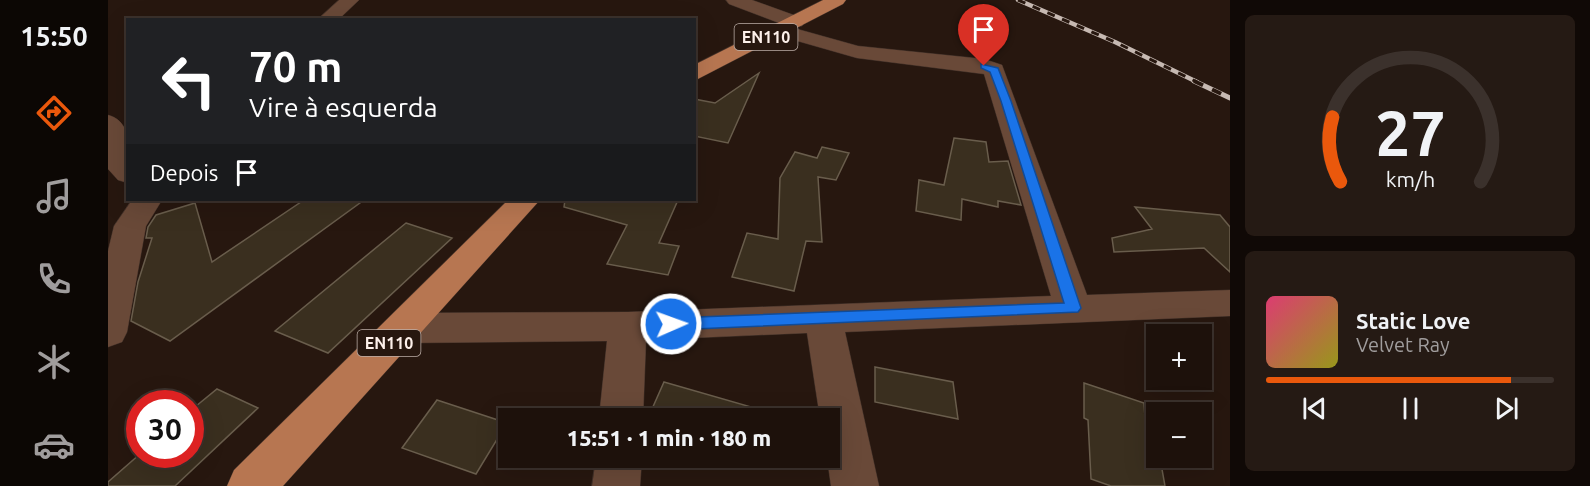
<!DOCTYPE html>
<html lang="pt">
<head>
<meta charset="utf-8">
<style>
	body { margin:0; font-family:Ubuntu,sans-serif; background:#251a14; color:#f1f3f6; height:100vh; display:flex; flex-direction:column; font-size:22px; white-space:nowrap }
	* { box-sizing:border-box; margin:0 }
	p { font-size:20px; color:#a09d9d }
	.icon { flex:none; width:33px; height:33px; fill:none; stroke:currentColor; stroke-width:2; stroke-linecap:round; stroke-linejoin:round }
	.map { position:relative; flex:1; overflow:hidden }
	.panel { display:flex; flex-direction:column; gap:15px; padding:15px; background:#100906; width:360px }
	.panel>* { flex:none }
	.guide { position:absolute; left:18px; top:18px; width:570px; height:183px; border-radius:0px; box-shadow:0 6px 24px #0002,0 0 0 2px #3b312c; background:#202124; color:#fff; overflow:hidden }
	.tools { position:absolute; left:1038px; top:324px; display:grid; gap:12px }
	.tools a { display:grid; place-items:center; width:66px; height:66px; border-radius:0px; background:#1d110b; box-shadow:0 6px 24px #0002,0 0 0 2px #3b312c; font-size:30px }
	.speed { position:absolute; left:18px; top:390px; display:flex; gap:12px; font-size:30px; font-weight:700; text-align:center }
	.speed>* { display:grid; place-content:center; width:78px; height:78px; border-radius:50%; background:#1d110b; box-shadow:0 6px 24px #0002,0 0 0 2px #3b312c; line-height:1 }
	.speed .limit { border:9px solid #d22; background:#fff; color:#111 }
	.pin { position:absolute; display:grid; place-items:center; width:51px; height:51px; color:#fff; margin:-62px -26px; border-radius:50% 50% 50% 0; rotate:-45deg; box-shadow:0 0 6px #0007 }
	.pin .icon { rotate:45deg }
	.me { position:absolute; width:66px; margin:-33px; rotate:88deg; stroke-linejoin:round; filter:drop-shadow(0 0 4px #0008) }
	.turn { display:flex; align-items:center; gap:21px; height:126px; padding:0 24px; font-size:27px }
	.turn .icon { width:78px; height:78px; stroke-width:2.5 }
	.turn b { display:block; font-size:42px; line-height:51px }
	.then { display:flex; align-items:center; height:57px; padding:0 24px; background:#0003; gap:12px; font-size:22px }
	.panel .tile { flex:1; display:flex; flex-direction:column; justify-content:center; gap:9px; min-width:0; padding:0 21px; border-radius:9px; background:#251a14 }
	.panel .dial { align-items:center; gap:0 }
	.dial svg { height:156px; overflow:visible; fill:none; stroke:#3b312c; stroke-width:7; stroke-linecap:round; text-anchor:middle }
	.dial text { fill:#f1f3f6; stroke:none }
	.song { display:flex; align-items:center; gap:18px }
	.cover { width:72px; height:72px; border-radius:9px; background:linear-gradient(135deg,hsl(340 70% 55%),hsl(60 70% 35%)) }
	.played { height:6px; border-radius:3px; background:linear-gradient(90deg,#ea580c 85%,#3b312c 85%) }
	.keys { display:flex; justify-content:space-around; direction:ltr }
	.trip { position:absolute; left:390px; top:408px; width:342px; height:60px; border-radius:0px; background:#1d110b; box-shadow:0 6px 24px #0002,0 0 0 2px #3b312c; font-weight:800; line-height:60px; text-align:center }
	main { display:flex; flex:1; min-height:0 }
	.menu { display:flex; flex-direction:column; width:108px; justify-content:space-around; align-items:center; background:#0c0704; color:#a09d9d }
	.menu .icon { width:42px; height:42px }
	.menu .current { color:#ea580c }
	.menu b { font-size:27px; color:#f1f3f6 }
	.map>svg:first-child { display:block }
</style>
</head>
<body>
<main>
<nav class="menu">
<b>15:50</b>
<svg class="icon current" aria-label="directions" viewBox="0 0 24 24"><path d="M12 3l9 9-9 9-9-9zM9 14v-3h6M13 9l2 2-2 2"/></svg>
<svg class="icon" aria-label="music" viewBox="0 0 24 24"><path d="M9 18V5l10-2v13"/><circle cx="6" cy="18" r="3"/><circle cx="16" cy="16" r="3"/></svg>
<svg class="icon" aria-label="phone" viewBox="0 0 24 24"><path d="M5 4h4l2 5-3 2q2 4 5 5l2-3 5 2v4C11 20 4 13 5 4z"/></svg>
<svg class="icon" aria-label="climate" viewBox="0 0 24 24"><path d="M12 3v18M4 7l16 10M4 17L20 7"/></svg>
<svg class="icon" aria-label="car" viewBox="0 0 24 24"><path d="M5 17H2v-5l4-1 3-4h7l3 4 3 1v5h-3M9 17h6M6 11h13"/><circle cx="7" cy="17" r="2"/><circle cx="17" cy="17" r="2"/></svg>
</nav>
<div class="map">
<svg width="1122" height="486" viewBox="0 0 1122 486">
	<rect width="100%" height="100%" fill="#27170f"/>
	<path fill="#3a2f1f" stroke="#695d4c" stroke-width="1.5" d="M 651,73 L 620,143 L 586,136 L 586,99 L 607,103 Z
		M 846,138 L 878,142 L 881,162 L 900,161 L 913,205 L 890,201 L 890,207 L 854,199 L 853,220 L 808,211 L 811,180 L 836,185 Z
		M 714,147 L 741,153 L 728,180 L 710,177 L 714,242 L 698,241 L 686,291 L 624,277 L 639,233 L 670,239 L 672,178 L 687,152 L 709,158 Z
		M 196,200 L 256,200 L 62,341 L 23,321 L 30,282 L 44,238 L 38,238 L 40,227 L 48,215 L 87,203 L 104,262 Z
		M 457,200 L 570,200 L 551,243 L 571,246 L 560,275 L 499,264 L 519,225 L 456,207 Z
		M 1027,207 L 1112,215 L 1122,227 L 1122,272 L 1096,248 L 1006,252 L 1004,238 L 1044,229 Z
		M 298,223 L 344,238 L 220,353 L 167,331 Z
		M 767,367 L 845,382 L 850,419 L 767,402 Z
		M 556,382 L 657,411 L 656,418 L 540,418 Z
		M 976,383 L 1036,403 L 1039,446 L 1048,450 L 1048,458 L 1052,458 L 1057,486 L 1003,486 L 983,479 L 980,420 L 976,418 Z
		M 109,389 L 150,408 L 67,486 L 0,486 L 0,482 L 32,454 L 82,454 L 82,411 Z
		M 329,400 L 399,423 L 368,474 L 294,448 Z"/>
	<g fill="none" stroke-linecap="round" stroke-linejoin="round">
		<defs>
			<path id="minor" d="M 231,0 L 251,0 L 230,20 L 209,20 Z
				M 618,0 L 644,0 L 694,18 L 697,22 L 694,26 L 682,27 L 750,46 L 876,59 L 894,65 L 979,295 L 1122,290 L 1122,316 L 737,332 L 771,486 L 723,486 L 719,458 L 722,458 L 722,418 L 712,418 L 699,333 L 538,340 L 535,418 L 491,418 L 499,341 L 296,343 L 282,338 L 277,328 L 282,318 L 296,313 L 520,312 L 943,296 L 876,74 L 749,58 L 665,34 L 662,30 L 665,26 L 672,24 L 679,26 L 621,4 Z
				M 0,115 C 28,122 20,160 20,183 L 10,180 L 0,169 Z
				M 24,200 L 54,200 L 38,226 L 19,332 L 14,342 L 0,347 L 0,251 L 6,226 Z
				M 488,458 L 534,458 L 532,486 L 484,486 Z"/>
			<path id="major" d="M 715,0 L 738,0 L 735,4 L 586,81 L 586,65 Z
				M 400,200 L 432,200 L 175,486 L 119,486 L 126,470 Z"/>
		</defs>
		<use href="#minor" stroke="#413129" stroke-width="1"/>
		<use href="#major" stroke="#413129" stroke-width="1"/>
		<use href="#minor" fill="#694938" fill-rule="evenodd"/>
		<use href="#major" fill="#b77651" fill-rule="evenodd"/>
		<defs>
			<path id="rail-far1" d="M 910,0 L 1007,42 L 1089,82"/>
			<path id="rail" d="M 1086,81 L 1122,98"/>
		</defs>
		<use href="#rail-far1" stroke="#c6b9b2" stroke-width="4.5"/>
		<use href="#rail" stroke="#c6b9b2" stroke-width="5"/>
		<use href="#rail-far1" stroke="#27170f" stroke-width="3" stroke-dasharray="8" stroke-linecap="butt"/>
		<use href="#rail" stroke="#27170f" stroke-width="4" stroke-dasharray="10" stroke-linecap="butt"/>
	</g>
	<path fill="#1a73e8" stroke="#114b97" stroke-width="1.5" d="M 873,64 L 890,68 L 903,101 L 973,308 L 970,312 L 563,330 L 558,328 L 556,324 L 558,320 L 563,318 L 956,303 L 893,101 L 882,72 L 873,68 Z"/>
	<g text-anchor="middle" stroke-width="6" stroke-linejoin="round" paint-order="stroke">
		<g fill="#27170f" stroke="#bdafa8" stroke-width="1.5">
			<rect x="626.5" y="24" width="63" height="26" rx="4.5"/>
			<rect x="249.5" y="330" width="63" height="26" rx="4.5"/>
		</g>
		<g font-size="16" font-weight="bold" fill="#fdf0ea">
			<text x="658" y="43">EN110</text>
			<text x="281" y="349">EN110</text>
		</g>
	</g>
</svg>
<div class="tools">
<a>+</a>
<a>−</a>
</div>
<div class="speed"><div class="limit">30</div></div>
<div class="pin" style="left:876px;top:66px;background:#d93025"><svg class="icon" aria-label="arrive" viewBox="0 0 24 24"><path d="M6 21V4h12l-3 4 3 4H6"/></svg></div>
<svg class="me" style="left:563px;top:324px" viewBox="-20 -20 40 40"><circle r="17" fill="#1a73e8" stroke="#fff" stroke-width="3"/><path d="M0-11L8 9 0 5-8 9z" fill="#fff"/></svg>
<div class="trip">15:51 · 1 min · 180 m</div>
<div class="guide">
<div class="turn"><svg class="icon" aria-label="left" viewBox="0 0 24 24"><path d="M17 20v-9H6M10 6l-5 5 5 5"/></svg><div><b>70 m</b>Vire à esquerda</div></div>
<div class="then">Depois<svg class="icon" aria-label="arrive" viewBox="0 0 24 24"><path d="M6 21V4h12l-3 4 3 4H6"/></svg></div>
</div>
</div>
<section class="panel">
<div class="tile dial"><svg viewBox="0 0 100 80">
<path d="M14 69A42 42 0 1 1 86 69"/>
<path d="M14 69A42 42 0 0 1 10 36" stroke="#ea580c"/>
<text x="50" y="56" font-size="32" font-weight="700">27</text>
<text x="50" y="72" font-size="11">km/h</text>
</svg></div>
<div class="tile">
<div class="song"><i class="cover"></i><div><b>Static Love</b><p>Velvet Ray</p></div></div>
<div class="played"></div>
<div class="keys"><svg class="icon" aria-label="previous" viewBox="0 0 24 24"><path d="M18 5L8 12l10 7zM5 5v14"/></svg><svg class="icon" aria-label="pause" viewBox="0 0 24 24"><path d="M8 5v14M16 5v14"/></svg><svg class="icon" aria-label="next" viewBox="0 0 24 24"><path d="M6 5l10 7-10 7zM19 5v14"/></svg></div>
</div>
</section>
</main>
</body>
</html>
